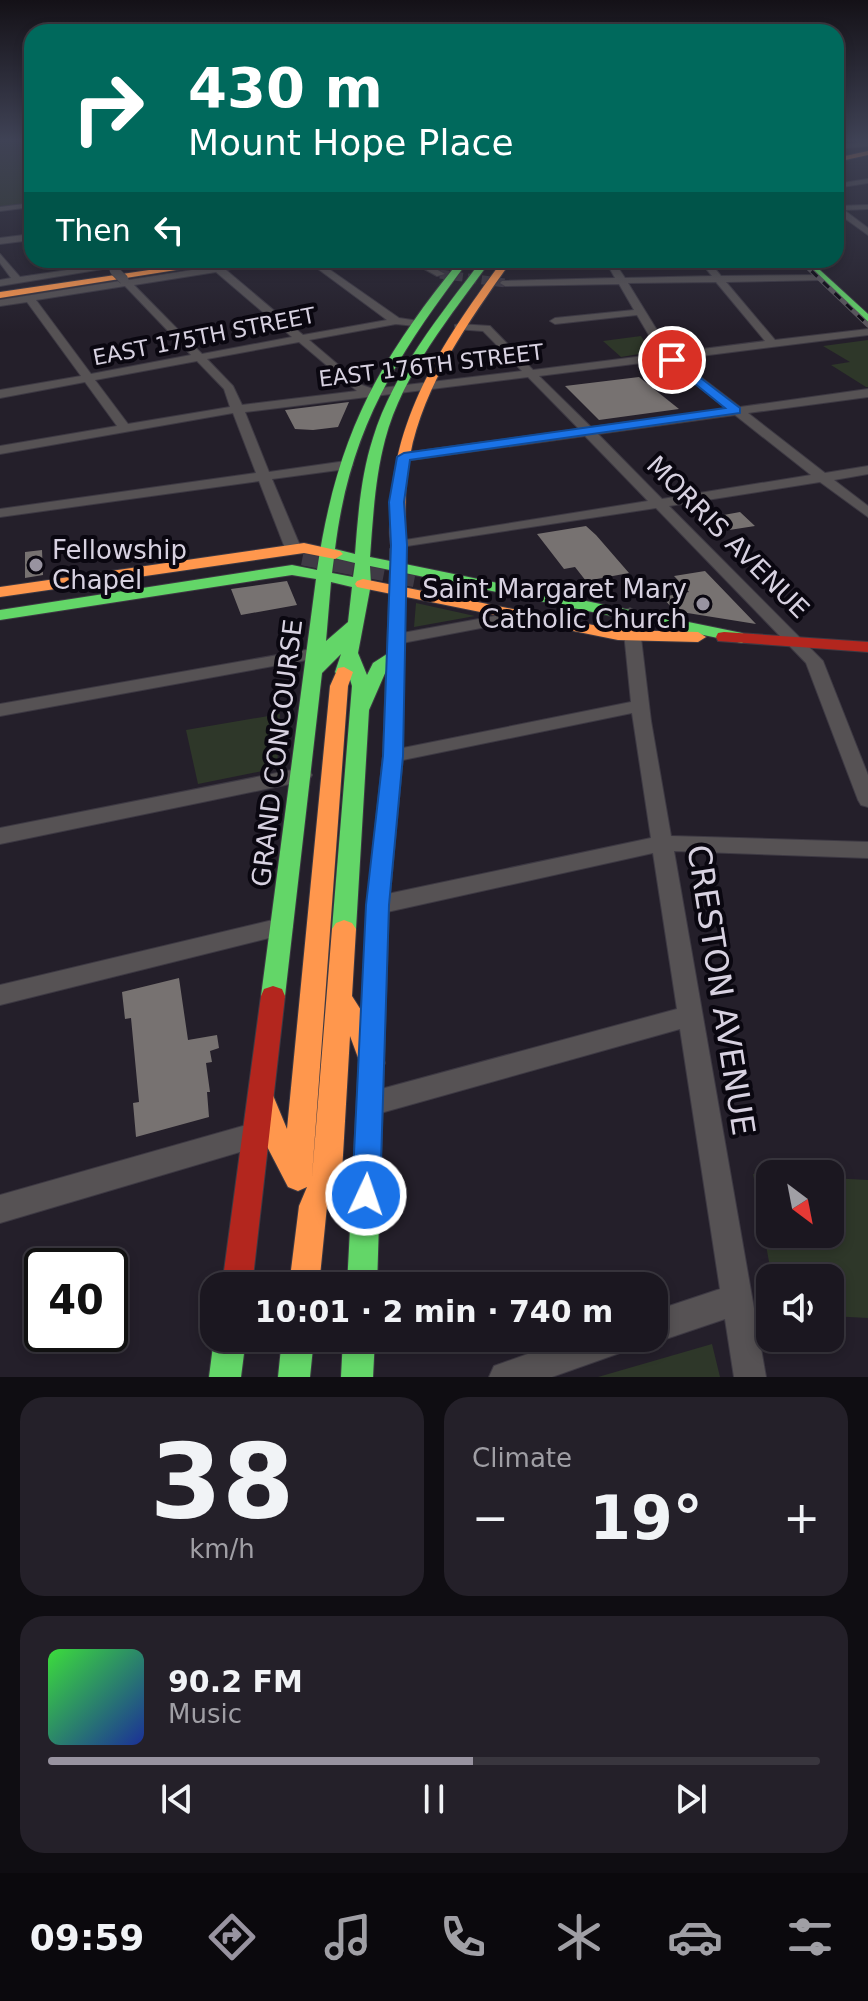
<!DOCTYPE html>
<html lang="en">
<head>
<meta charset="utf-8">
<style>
	body { margin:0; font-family:"DejaVu Sans",sans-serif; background:#242029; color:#f1f3f6; height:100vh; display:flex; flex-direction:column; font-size:30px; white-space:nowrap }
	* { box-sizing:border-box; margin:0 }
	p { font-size:26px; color:#a09fa5 }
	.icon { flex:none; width:44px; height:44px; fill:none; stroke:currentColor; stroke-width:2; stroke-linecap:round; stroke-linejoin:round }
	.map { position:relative; height:1377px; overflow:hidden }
	.panel { display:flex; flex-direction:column; gap:20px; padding:20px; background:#0f0d12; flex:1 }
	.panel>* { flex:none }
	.top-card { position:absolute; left:24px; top:24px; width:820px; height:244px; border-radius:24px; box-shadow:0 4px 12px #0003,0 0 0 2px #39363e; background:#00695c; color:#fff; overflow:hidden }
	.needle { width:52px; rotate:148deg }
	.buttons { position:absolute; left:756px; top:1160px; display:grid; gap:16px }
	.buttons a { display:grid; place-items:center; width:88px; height:88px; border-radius:16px; background:#1b1720; box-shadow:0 4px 12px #0003,0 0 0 2px #39363e; font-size:40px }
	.speed { position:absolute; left:24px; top:1248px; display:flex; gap:16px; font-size:40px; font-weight:700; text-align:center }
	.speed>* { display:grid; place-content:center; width:104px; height:104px; border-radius:50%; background:#1b1720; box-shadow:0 4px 12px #0003,0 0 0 2px #39363e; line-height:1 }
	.speed .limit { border:4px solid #111; border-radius:12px; background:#fff; color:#111 }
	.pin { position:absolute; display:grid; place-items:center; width:68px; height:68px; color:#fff; margin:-34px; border:4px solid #fff; border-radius:50%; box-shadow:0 2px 8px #0007 }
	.me { position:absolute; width:88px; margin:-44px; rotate:3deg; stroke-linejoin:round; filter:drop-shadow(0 0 6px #0008) }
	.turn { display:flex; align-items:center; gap:28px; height:168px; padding:0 32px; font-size:36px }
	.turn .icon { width:104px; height:104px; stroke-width:2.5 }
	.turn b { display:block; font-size:56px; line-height:68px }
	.then { display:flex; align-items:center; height:76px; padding:0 32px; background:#0003; gap:16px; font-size:30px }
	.big { font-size:60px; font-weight:700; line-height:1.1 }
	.panel .card { flex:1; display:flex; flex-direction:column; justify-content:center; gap:12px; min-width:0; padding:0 28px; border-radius:24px; background:#242029 }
	.panel .dial { align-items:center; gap:0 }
	.dial b { font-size:104px; line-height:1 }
	.song { display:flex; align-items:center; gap:24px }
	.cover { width:96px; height:96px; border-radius:12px; background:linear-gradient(135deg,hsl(120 70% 55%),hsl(230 70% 35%)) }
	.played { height:8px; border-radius:4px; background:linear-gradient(90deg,#9893a0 55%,#39363e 55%) }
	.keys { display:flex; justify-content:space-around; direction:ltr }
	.heat { display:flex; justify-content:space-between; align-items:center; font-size:44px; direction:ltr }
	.panel .tiles { flex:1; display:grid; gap:20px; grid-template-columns:1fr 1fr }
	.card:last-child { grid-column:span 2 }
	.trip { position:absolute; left:200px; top:1272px; width:468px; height:80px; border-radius:24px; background:#1b1720; box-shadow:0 4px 12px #0003,0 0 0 2px #39363e; font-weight:700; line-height:80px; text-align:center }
	.tabs { display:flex; height:128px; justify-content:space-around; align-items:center; background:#0b090d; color:#a09fa5 }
	.tabs .icon { width:56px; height:56px }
	.tabs .active { color:#9893a0 }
	.tabs b { font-size:36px; color:#f1f3f6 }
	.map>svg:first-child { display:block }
</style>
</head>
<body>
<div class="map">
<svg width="868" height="1377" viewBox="0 0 868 1377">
	<rect width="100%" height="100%" fill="#241f2a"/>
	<path fill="#2e3729" d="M 0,139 L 32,139 L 32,203 L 0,207 Z
		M 641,336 L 651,352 L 621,357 L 603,341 Z
		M 868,340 L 868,387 L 866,387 L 831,365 L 850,362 L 823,346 Z
		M 416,603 L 475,616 L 414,627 Z
		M 280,714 L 277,768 L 198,784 L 186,730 Z
		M 753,1174 L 770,1175 L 770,1234 L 830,1234 L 830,1178 L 868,1180 L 868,1318 L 830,1316 L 830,1278 L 772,1278 Z
		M 712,1344 L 720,1377 L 598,1377 Z"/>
	<path fill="#777271" d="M 639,377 L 679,409 L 599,420 L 565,386 Z
		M 349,402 L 338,427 L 313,430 L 295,429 L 285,410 Z
		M 740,512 L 755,526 L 710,533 L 696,520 Z
		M 586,526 L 596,535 L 629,573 L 586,581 L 575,567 L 564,569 L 537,534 Z
		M 42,550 L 43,575 L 25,578 L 25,552 Z
		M 705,571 L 756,624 L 675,611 L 662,597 L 689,592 L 674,576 Z
		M 287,581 L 297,605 L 241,615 L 231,589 Z
		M 179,978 L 188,1040 L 217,1035 L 219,1048 L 210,1051 L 212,1062 L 206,1063 L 210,1092 L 207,1092 L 209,1117 L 136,1137 L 133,1103 L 139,1102 L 131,1018 L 125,1019 L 122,992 Z"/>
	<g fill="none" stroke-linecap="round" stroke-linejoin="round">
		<path stroke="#3f3a45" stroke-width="9" stroke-dasharray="9 5" stroke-linecap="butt" d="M 440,274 L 505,283"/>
		<path stroke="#3f3a45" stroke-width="21" stroke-dasharray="21 10" stroke-linecap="butt" d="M 303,555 L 417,577"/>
		<defs>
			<path id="street" d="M 868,142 L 868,146 L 836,149 L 836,145 Z
				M 868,179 L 868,183 L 836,188 L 836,184 Z
				M 32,203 L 32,207 L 0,211 L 0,207 Z
				M 868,205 L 868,209 L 844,210 L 868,228 L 868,235 L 836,212 L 836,206 Z
				M 32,234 L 32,240 L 0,244 L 0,238 Z
				M 0,254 L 20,277 L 135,260 L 157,260 L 0,286 L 0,280 L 11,278 L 0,263 Z
				M 258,260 L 279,260 L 226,270 L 303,335 L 387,320 L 306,260 L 316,260 L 399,318 L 419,321 L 420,323 L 415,326 L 396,324 L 309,340 L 362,385 L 373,389 L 522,371 L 483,331 L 455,329 L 455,325 L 459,324 L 490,326 L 533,370 L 660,354 L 637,315 L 555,324 L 550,321 L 555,318 L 634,310 L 619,284 L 505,286 L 500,283 L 502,281 L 615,278 L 605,260 L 613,260 L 625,278 L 712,276 L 699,260 L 708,260 L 721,276 L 825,275 L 825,279 L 822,280 L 726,282 L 775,340 L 868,329 L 868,335 L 677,359 L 740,407 L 868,389 L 868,397 L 748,413 L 825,473 L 868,466 L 868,474 L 834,480 L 868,506 L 868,517 L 820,482 L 669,506 L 823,661 L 868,775 L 868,807 L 861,805 L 858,800 L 806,663 L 656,508 L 394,548 L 394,542 L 399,541 L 648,501 L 585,436 L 404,461 L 397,457 L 404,453 L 579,429 L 528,377 L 245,412 L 269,472 L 346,461 L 353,465 L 346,469 L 272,479 L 301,548 L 298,551 L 288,551 L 285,548 L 259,481 L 0,517 L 0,509 L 256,473 L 233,413 L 0,454 L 0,446 L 117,426 L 85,382 L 0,398 L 0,390 L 81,376 L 27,302 L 0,306 L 0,300 L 120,281 L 124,277 L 129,280 L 211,267 L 215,263 L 220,266 ZM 216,272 L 292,337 L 202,354 L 134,285 ZM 716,282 L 765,341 L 671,353 L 628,283 ZM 125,286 L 191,355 L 91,374 L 36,300 ZM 299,342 L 357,391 L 242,405 L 233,386 L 207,359 ZM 665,360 L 727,409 L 591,427 L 539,376 ZM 197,361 L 224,389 L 230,407 L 128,424 L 95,380 ZM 735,415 L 811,475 L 662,499 L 598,434 Z
				M 408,260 L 419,260 L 445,274 L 437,276 Z
				M 630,608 L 638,613 L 651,721 L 671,836 L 868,842 L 868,858 L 674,851 L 766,1377 L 734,1377 L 725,1319 L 654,1343 L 643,1338 L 654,1338 L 654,1311 L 720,1289 L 680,1029 L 370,1116 L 361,1113 L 357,1104 L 361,1095 L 370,1092 L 677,1009 L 653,853 L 378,914 L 370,911 L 367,905 L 370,899 L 378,896 L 651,838 L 632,713 L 393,762 L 383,756 L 393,750 L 631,702 L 622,613 Z
				M 522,611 L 528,613 L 530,616 L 528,619 L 397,644 L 389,639 L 397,634 Z
				M 317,648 L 326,653 L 323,657 L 0,716 L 0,704 Z
				M 302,768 L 309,770 L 312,775 L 309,780 L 0,844 L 0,828 Z
				M 281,918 L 289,921 L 293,927 L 289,933 L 0,1005 L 0,985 Z
				M 257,1122 L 267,1126 L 271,1135 L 267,1144 L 0,1223 L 0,1195 Z
				M 573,1338 L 636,1338 L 631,1349 L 552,1377 L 489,1377 L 494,1366 Z"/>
			<path id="fast" d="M 460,260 L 469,260 C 397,356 350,427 335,549 L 355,554 C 358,515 361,475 373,438 C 394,371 440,315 482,260 L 491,260 C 451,316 403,372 385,440 C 375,478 373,517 370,557 L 390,561 L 390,549 L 398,544 L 406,549 L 405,564 L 742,633 L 750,638 L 742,643 L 405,573 L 403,756 L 389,905 L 377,1286 L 347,1286 L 367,905 L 383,756 L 386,671 L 369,710 L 356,929 L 352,935 L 344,938 L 336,935 L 332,929 L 352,686 L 349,676 L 338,676 L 335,672 L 341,654 L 322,673 L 285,996 L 282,1003 L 273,1006 L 264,1003 L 261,996 L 316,579 L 292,575 L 0,620 L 0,610 L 292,565 L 317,570 C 337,436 376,364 460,260 ZM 334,558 L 355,563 L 353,577 L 332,573 ZM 370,566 L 390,570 L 387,654 L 373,663 L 367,675 L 358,653 L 371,584 ZM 331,582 L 352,587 L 348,622 L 326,641 Z
				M 800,260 L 809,260 L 868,314 L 868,322 Z
				M 214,1338 L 246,1338 L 241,1377 L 209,1377 Z
				M 282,1338 L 314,1338 L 310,1377 L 278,1377 Z
				M 343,1338 L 375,1338 L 373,1377 L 341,1377 Z"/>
			<path id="slow" d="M 868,151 L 868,155 L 836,162 L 836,158 Z
				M 217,260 L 239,260 L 0,298 L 0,292 Z
				M 503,260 L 512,260 C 470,320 424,383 410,456 C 404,487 405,518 406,549 L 403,552 L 393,552 C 388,540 390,523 391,510 C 393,414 448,334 503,260 Z
				M 304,543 L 340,551 L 343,554 L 335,559 L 304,553 L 0,597 L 0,587 Z
				M 363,579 L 618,630 L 698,632 L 706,637 L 698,642 L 618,640 L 357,587 L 355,584 L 357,581 Z
				M 344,667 L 353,672 L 348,686 L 312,1176 L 332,929 L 336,923 L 344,920 L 352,923 L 356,929 L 352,996 L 373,1029 L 385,1063 L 381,1071 L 372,1074 L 363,1071 L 350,1036 L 342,1172 L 327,1206 L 319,1286 L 289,1286 L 299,1206 L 307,1187 L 298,1191 L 288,1187 L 259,1131 L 248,1097 L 252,1088 L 261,1085 L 270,1088 L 287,1129 L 330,686 L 338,668 Z"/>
			<path id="jam" d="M 862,139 L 868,139 L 868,142 Z
				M 724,632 L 868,642 L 868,652 L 718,641 L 716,637 L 718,633 Z
				M 273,986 L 282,989 L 285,996 L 252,1286 L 222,1286 L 261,996 L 264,989 Z"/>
		</defs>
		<use href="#street" stroke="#3d3943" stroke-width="2"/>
		<use href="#fast" stroke="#3d3943" stroke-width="2"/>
		<use href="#slow" stroke="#3d3943" stroke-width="2"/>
		<use href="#jam" stroke="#3d3943" stroke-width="2"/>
		<use href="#street" fill="#565254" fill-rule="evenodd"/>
		<use href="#fast" fill="#63d668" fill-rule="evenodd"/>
		<use href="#slow" fill="#ff974d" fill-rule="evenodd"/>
		<use href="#jam" fill="#b3261e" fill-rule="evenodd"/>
		<defs>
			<path id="rail" d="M 800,260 L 868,325"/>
		</defs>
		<use href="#rail" stroke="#5b575d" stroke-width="5"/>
		<use href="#rail" stroke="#0a0710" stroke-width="3" stroke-dasharray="8" stroke-linecap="butt"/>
		<defs>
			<path id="street-bridge" d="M 207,260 L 215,266
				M 114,270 L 124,280"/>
		</defs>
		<use href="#street-bridge" stroke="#3d3943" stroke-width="10" stroke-linecap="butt"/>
		<use href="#street-bridge" stroke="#565254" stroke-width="9"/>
	</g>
	<linearGradient id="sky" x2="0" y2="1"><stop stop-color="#141117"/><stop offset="0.42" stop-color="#3f4255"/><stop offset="1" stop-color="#3f4255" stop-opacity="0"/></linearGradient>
	<rect width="868" height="332" fill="url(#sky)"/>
	<path fill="#1a73e8" stroke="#114b97" stroke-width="2" d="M 672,356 L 740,408 L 740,413 L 410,460 L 404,502 L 407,545 L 403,756 L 389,905 L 380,1195 L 376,1205 L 366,1209 L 356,1205 L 352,1195 L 366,905 L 383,756 L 391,545 L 389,502 L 397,457 L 404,453 L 725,408 L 668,362 L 668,357 Z"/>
	<g fill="#9893a0" stroke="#0a0710" stroke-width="3">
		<circle cx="36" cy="565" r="8"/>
		<circle cx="703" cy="604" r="8"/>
	</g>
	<g text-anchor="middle" stroke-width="8" stroke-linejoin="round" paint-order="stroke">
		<g font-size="22" fill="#d7d1e0" stroke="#0a0710">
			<text transform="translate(204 336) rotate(-11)" y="8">EAST 175TH STREET</text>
			<text transform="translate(431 365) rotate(-7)" y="8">EAST 176TH STREET</text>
		</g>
		<g font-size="26" fill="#d7d1e0" stroke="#0a0710">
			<text transform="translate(728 537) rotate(45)" y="9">MORRIS AVENUE</text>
			<text transform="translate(277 753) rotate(-83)" y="9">GRAND CONCOURSE</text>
		</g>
		<g font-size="26" fill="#d7d1e0" stroke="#0a0710" text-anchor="start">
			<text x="52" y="559">Fellowship<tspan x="52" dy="30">Chapel</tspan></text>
			<text x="687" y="598" text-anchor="end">Saint Margaret Mary<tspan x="687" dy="30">Catholic Church</tspan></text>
		</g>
		<g font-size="32" fill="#d7d1e0" stroke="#0a0710">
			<text transform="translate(721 990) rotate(81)" y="11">CRESTON AVENUE</text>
		</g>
	</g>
</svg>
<div class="buttons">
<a><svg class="needle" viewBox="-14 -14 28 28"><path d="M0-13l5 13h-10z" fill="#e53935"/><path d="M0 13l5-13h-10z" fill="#a09fa5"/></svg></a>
<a><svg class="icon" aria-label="sound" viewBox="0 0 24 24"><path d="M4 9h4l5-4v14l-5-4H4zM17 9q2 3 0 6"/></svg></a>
</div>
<div class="speed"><div class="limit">40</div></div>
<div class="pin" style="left:672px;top:360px;background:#d93025"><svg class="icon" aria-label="arrive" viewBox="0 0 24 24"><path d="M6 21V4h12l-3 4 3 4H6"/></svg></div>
<svg class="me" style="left:366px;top:1195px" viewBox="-20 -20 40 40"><circle r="17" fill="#1a73e8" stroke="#fff" stroke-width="3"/><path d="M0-11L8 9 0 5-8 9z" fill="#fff"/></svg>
<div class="trip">10:01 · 2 min · 740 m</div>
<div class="top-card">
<div class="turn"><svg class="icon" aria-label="right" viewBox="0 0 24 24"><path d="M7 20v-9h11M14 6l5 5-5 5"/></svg><div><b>430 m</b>Mount Hope Place</div></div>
<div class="then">Then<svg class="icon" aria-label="left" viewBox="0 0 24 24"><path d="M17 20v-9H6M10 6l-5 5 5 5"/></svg></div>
</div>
</div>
<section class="panel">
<div class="tiles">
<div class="card dial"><b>38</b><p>km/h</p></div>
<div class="card"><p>Climate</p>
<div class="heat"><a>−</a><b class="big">19°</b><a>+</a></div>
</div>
<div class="card">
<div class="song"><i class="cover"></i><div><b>90.2 FM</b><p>Music</p></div></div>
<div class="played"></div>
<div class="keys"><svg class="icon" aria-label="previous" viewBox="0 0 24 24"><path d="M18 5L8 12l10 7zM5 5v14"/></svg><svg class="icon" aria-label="pause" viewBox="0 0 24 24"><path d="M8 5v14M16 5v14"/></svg><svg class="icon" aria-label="next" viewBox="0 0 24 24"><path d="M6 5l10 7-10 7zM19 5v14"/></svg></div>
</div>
</div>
</section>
<nav class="tabs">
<b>09:59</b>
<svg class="icon active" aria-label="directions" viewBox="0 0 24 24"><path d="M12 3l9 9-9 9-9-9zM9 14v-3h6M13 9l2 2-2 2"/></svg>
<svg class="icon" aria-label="music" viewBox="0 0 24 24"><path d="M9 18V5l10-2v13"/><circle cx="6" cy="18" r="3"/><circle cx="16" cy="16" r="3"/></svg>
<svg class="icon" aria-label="phone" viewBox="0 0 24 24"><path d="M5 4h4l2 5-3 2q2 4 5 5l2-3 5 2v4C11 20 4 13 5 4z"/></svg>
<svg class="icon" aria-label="climate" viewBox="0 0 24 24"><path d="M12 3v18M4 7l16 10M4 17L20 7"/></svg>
<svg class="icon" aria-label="car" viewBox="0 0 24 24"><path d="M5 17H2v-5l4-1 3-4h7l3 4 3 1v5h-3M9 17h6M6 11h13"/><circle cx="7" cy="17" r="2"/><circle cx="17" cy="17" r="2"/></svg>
<svg class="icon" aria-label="filters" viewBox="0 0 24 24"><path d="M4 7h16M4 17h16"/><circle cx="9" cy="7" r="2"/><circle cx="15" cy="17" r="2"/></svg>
</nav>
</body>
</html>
